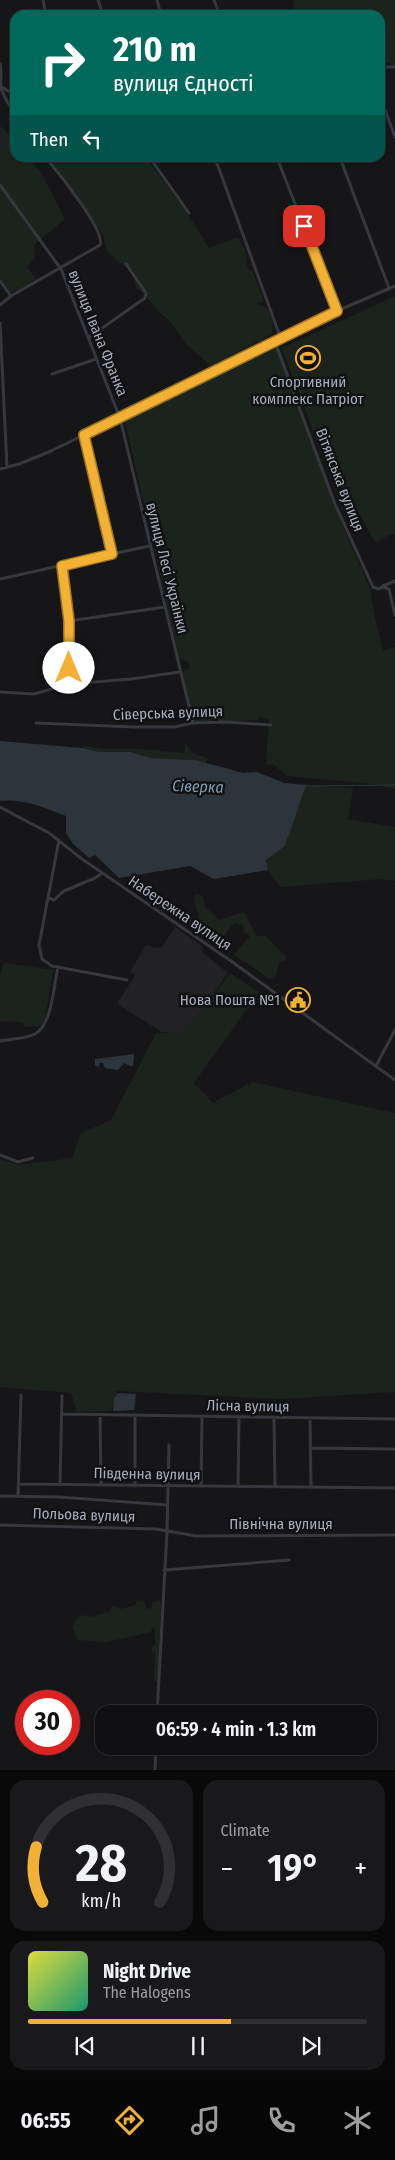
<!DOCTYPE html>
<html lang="en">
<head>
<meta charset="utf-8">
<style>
	body { margin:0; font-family:"Fira Sans Condensed",sans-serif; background:#19191b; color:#f1f3f6; height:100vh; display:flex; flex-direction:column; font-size:19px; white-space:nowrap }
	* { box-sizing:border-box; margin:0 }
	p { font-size:16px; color:#9c9d9f }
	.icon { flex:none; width:28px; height:28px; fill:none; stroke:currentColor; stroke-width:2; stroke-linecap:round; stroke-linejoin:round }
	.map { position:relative; height:1770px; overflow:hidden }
	.panel { display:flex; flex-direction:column; gap:10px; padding:10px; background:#09090a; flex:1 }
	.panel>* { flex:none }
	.top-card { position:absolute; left:10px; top:10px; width:375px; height:152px; border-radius:15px; box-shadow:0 1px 4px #0004,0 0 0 1px #303032; background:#00695c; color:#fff; overflow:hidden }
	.speed { position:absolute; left:15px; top:1690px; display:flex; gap:10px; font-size:25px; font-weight:700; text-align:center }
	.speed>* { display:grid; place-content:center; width:65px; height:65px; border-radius:50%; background:#101012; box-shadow:0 1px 4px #0004,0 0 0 1px #303032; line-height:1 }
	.speed .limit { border:8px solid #d22; background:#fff; color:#111 }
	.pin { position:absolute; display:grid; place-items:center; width:42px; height:42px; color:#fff; margin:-21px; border-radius:10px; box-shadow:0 2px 8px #0006 }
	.me { position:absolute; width:55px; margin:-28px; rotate:0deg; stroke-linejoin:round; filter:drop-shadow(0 0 4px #0008) }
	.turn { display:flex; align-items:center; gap:18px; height:105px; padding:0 20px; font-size:22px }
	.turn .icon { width:65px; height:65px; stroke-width:2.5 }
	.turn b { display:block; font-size:35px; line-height:42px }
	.then { display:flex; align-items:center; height:48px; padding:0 20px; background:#0003; gap:10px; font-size:19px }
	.big { font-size:38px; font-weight:600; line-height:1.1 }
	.panel .widget { flex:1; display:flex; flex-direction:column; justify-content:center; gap:8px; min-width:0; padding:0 18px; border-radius:15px; background:#19191b }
	.panel .dial { align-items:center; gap:0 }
	.dial svg { height:130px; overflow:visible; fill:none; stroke:#303032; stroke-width:7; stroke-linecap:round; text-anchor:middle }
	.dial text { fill:#f1f3f6; stroke:none }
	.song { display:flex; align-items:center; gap:15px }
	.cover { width:60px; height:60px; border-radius:8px; background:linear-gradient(135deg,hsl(60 70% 55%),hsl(160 70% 35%)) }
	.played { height:5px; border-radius:2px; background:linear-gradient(90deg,#f2b134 60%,#303032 60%) }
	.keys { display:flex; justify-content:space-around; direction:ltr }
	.heat { display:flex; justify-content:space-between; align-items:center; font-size:28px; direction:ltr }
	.panel .tiles { flex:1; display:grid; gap:10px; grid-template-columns:1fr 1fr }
	.widget:last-child { grid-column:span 2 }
	.trip { position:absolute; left:95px; top:1705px; width:282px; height:50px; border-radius:15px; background:#101012; box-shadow:0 1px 4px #0004,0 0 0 1px #303032; font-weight:600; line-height:50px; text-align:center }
	.tabs { display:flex; height:80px; justify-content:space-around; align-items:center; background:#060607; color:#9c9d9f }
	.tabs .icon { width:35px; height:35px }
	.tabs .on { color:#f2b134 }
	.tabs b { font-size:22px; color:#f1f3f6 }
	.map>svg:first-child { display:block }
</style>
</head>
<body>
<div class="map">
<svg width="395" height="1770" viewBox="0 0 395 1770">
	<rect width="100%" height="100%" fill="#161618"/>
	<path fill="#222225" d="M 175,927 L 203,947 L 202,952 L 228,973 L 195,1019 L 180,1033 L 162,1032 L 117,1004 L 135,975 L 130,972 L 146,945 L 155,948 L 162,947 Z"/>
	<path fill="#1c231d" d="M 294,0 L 395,0 L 395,66 L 389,63 L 380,64 L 380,15 L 292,15 Z
		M 0,126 L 15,140 L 15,158 L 27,158 L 40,171 L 65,219 L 34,245 L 35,258 L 27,267 L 36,279 L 17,291 L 11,292 L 0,279 Z
		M 48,158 L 146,158 L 186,211 L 209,248 L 238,237 L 245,250 L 247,266 L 249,270 L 253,271 L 264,301 L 258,303 L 258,305 L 267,308 L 273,324 L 272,334 L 211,366 L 187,345 L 170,321 L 162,315 L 141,291 L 136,289 C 136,264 113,264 106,248 C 104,244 104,239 104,236 Z
		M 395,296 L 395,536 L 394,533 L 375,542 L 358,512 L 346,519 L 282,348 Z
		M 274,347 L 281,352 L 344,529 L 370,588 L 374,613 L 383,651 L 395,647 L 395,789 L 372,784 L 287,776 L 273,764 L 266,765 L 269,720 L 258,716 L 258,720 L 198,723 L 191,719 L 182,673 L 189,668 L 189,663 L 179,658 L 126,425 L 127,419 Z
		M 185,744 L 194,754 L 208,758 L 206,763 L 196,760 L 150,758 L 131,752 L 99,752 L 82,748 L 83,746 L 104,749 L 141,749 L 183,753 L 185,751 Z
		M 306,785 L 353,788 L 348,819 L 395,827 L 395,881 L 381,879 L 280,887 L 268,870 L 266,860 L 285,846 Z
		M 196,894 L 203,897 L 205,908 L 214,914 L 218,920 L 244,912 L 257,936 L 266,936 L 286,957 L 285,961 L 279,962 L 276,976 L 270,979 L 234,955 L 250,936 L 244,932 L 243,925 L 234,923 L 219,942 L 219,946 L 216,947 L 188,927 L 190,919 L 199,917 L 194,900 Z
		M 4,963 L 53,970 L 45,1019 L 40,1026 L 24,1027 L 23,1022 L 0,1021 L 0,975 Z
		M 230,973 L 259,992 L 194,1083 L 213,1103 L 252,1082 L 395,1113 L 395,1392 L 281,1399 L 117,1391 L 111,1411 L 77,1412 L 71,1393 L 0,1387 L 0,1159 L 18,1165 L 72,1158 L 81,1133 L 111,1120 L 156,1033 L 180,1032 L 195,1019 Z
		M 137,1600 L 144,1601 L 146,1608 L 151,1609 L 153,1602 L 160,1600 L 161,1604 L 158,1680 L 156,1682 L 154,1680 L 155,1654 L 152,1651 L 152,1646 L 155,1645 L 155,1627 L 152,1628 L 151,1632 L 106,1642 L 78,1640 L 72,1627 L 77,1618 L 86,1615 L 90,1617 L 109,1612 L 113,1605 L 121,1609 L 135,1605 Z"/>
	<path fill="#2c353c" d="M 0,741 L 82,748 L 99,752 L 131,752 L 150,758 L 196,760 L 243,773 L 257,772 L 284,783 L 306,785 L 285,846 L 266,860 L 268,870 L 214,879 L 190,866 L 119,878 L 95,855 L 89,858 L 73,844 L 66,833 L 66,816 C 45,808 24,798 0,801 Z
		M 134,1054 L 133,1066 L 130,1066 L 124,1063 L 118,1070 L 105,1068 L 103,1063 L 100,1063 L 98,1067 L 95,1065 L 95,1059 Z
		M 118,1393 L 136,1394 L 134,1410 L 113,1411 L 114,1398 Z"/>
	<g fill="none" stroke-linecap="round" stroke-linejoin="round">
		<path stroke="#2c353c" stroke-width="1" d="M 304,786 L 395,785"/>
		<path stroke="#37383d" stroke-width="3" d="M 43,0 L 46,15
			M 98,0 L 103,15
			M 157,0 L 161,15
			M 214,0 L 220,15
			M 0,64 C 2,73 0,82 1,88 C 4,98 10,106 15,114
			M 380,67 L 395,67
			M 1,86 L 15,96
			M 380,96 L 395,137
			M 150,158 L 189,213
			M 215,158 L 281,339
			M 277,158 L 337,310
			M 340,158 L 389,288
			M 0,185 L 61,269 L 120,418 L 193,723
			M 0,281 L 11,296 L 0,305
			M 11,296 L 100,245 C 106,231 57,171 46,158
			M 0,323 L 7,467
			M 88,338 L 145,298 L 146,293 L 126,264
			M 275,342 L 335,504 L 373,587 L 378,589 L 383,587 L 389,589 L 395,615
			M 52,374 L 96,359
			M 84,436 L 112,554
			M 0,469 L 19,464 L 51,451 L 337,311 L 395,286
			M 62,566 L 69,621 L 69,684
			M 0,579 L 149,546
			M 383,586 L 395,581
			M 69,621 L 165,607
			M 0,692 L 34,694 L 69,684 L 131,679 L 180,672
			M 36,723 L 134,727 L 174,727 L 193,723 L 226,722 L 271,725
			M 0,807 L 49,833 L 82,859 L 231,961 L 395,1080
			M 59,840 L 39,945 L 42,959 L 52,966 L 127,980
			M 49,898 L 54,900 L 64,891 L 95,878 L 101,874
			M 0,1041 C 11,1039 25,1039 35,1034 C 52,1025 54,984 58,967
			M 376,1066 L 395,1030
			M 0,1155 L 18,1162 L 33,1158
			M 62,1414 L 395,1419
			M 100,1415 L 101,1485
			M 135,1415 L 135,1486
			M 274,1418 L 275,1487
			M 310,1418 L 311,1488
			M 310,1448 L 395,1449
			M 19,1484 L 395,1488
			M 60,1484 L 62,1396
			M 201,1486 L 202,1417
			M 238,1487 L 239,1417
			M 0,1496 L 59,1497 L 167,1505
			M 18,1496 L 21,1395
			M 0,1525 L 156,1529 L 196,1536 L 395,1535
			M 164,1570 L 289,1560
			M 157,1714 L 167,1532 L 169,1445
			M 155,1770 L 156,1746"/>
	</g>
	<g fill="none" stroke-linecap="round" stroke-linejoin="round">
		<defs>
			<path id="route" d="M 69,668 L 69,621 L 62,566 L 112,554 L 84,435 L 337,311 L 304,226"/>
		</defs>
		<use href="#route" stroke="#9d7322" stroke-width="12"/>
		<use href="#route" stroke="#f2b134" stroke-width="9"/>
	</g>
	<defs>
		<symbol id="stadium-ring" viewBox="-11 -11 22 22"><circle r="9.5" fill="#111113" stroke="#f2b134" stroke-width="1.5"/><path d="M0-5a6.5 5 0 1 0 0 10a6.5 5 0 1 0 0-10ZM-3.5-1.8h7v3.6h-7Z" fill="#f2b134"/></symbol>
		<symbol id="civic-ring" viewBox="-11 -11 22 22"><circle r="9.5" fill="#111113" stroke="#f2b134" stroke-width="1.5"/><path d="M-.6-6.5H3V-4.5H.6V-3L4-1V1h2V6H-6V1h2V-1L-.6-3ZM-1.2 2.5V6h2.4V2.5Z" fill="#f2b134"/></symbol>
	</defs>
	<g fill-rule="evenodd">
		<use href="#stadium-ring" x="294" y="344" width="28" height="28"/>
		<use href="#civic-ring" x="284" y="986" width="28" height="28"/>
	</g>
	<g text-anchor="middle" stroke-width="5" stroke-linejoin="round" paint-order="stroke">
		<g font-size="15" fill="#a8adb8" stroke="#111113">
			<text transform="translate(98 333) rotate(68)" y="5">вулиця Івана Франка</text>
			<text transform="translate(340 480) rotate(69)" y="5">Вітянська вулиця</text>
			<text transform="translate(167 568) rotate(76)" y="5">вулиця Лесі Українки</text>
			<text transform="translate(168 713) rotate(-2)" y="5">Сіверська вулиця</text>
			<text transform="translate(180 913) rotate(34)" y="5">Набережна вулиця</text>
			<text transform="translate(248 1406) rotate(1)" y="5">Лісна вулиця</text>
			<text transform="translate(147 1474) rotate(1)" y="5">Південна вулиця</text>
			<text transform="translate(84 1515) rotate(2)" y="5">Польова вулиця</text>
			<text x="281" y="1529">Північна вулиця</text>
		</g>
		<g font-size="15" fill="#a8adb8" stroke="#111113">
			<text x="308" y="387">Спортивний<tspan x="308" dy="17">комплекс Патріот</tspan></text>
			<text x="280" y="1005" text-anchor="end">Нова Пошта №1</text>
		</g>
		<g font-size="16" font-style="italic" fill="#7f9bb3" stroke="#111113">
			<text transform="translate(198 786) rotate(2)" y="6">Сіверка</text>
		</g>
	</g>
</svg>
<div class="speed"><div class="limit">30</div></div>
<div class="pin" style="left:304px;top:226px;background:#d93025"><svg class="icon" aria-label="arrive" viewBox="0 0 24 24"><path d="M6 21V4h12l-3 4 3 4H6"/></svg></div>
<svg class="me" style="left:69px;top:668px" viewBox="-20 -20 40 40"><circle r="19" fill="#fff"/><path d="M0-13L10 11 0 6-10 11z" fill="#f2b134"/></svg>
<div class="trip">06:59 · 4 min · 1.3 km</div>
<div class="top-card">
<div class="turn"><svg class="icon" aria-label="right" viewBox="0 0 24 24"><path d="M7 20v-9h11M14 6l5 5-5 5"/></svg><div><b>210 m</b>вулиця Єдності</div></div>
<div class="then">Then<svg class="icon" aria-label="left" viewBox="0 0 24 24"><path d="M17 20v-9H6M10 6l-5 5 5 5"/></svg></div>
</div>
</div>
<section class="panel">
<div class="tiles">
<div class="widget dial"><svg viewBox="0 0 100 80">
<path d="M14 69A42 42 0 1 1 86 69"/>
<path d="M14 69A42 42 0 0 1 10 35" stroke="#f2b134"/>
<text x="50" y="56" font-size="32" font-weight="700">28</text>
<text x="50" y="72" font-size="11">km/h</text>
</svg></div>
<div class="widget"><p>Climate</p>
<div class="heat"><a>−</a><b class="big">19°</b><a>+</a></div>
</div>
<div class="widget">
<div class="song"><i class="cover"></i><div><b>Night Drive</b><p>The Halogens</p></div></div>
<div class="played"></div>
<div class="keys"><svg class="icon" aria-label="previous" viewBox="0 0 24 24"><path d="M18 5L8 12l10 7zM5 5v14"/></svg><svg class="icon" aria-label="pause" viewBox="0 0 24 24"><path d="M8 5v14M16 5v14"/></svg><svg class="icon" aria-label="next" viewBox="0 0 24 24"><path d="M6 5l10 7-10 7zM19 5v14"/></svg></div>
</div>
</div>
</section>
<nav class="tabs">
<b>06:55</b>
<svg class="icon on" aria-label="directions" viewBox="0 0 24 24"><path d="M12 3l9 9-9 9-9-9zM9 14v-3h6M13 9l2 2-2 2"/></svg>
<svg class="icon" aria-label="music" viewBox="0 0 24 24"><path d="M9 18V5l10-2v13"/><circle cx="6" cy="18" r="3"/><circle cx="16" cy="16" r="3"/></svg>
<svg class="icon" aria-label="phone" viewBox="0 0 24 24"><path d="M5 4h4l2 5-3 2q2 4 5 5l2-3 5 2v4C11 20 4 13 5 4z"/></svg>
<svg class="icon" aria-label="climate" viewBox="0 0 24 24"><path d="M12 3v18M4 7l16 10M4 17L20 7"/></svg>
</nav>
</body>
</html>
